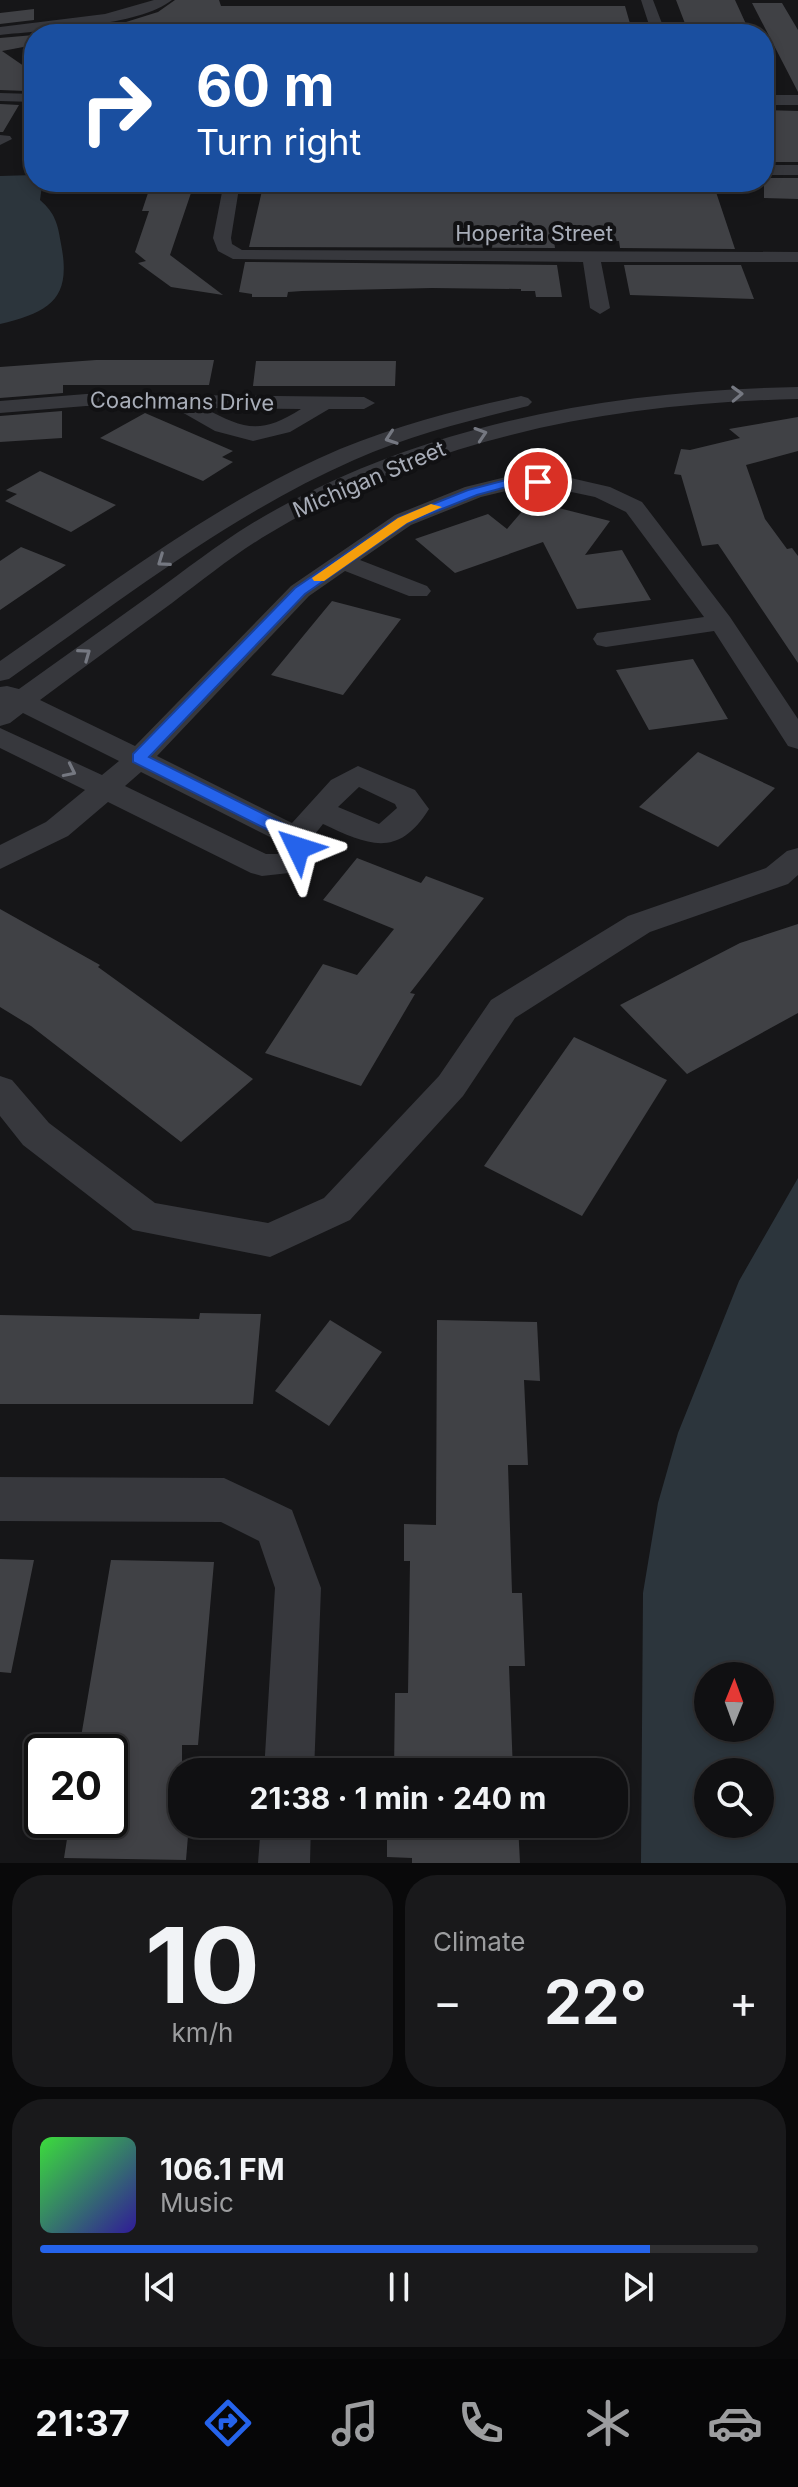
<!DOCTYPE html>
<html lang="en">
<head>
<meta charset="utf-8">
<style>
	body { margin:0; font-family:Inter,sans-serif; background:#19191b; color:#f1f3f6; height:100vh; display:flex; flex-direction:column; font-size:30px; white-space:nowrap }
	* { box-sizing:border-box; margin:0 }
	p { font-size:26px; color:#9c9d9f }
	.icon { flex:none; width:44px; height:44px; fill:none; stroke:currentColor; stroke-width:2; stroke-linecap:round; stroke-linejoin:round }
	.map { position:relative; height:1863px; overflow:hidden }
	.details { display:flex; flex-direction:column; gap:12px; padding:12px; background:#09090a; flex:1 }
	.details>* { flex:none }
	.hud { position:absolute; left:24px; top:24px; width:750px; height:168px; border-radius:32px; box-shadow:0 4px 12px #0003,0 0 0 2px #303032; background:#1a4fa0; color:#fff; overflow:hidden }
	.needle { width:52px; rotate:1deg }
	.controls { position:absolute; left:694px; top:1662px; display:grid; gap:16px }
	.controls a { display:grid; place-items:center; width:80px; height:80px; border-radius:50%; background:#101012; box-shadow:0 4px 12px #0003,0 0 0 2px #303032; font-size:40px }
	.speed { position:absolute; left:24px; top:1734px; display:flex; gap:16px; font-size:40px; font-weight:700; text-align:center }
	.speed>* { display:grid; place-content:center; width:104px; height:104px; border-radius:50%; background:#101012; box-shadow:0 4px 12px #0003,0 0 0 2px #303032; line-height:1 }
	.speed .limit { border:4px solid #111; border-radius:12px; background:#fff; color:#111 }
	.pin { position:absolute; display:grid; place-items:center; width:68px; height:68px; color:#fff; margin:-34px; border:4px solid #fff; border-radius:50%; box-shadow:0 2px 8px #0007 }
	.me { position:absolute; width:88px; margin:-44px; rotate:311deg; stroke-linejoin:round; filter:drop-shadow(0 0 6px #0008) }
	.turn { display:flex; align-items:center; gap:28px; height:168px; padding:0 40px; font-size:36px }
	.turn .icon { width:104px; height:104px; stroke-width:2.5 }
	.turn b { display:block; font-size:56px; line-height:68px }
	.big { font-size:60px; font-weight:700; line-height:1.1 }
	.details .card { flex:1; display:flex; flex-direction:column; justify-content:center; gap:12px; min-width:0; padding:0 28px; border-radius:32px; background:#19191b }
	.details .dial { align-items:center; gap:0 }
	.dial b { font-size:104px; line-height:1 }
	.song { display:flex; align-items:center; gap:24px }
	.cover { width:96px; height:96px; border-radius:12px; background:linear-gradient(135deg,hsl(120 70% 55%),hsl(250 70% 35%)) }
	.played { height:8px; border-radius:4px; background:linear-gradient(90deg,#2563eb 85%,#303032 85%) }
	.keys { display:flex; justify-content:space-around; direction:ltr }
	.heat { display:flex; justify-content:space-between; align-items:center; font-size:44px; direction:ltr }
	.details .tiles { flex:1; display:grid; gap:12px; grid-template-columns:1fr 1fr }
	.card:last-child { grid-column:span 2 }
	.trip { position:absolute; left:168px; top:1758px; width:460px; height:80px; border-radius:32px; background:#101012; box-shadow:0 4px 12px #0003,0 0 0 2px #303032; font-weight:700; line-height:80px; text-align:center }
	.menu { display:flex; height:128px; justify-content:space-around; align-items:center; background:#060607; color:#9c9d9f }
	.menu .icon { width:56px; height:56px }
	.menu .on { color:#2563eb }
	.menu b { font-size:36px; color:#f1f3f6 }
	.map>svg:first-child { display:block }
</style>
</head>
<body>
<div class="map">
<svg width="798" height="1863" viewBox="0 0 798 1863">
	<rect width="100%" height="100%" fill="#161618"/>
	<path fill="#2c353c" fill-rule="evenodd" d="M 34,175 L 34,182 L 50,182 L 42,186 L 40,200 C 55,213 58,224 61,244 C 72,299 50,312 0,324 L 0,176 Z
		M 798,1178 L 798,1863 L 641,1863 L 643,1593 L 658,1503 L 678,1433 L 739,1281 ZM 708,1676 L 760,1676 L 760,1728 L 708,1728 ZM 708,1772 L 760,1772 L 760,1824 L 708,1824 Z"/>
	<path fill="#404145" d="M 175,0 L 219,0 L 221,6 L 625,6 L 633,34 L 120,34 L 126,22 L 158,12 Z
		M 676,0 L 735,0 L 746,24 L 714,24 L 715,34 L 689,34 Z
		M 752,3 L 782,3 L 798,30 L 798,92 Z
		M 34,9 L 34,20 L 0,24 L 0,13 Z
		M 34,35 L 34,45 L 2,51 L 34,73 L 26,91 L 0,90 L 0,38 Z
		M 0,104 L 19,105 L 3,132 L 0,132 Z
		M 764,110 L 798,111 L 798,162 L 764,162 Z
		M 764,178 L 798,178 L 798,199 L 764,198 Z
		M 160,182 L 178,182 L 191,193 L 170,255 L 223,295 L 171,287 L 138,263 L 146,261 L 135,252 L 149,211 L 142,211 L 151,184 Z
		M 264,182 L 713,183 L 735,249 L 620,248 L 619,241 L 554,241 L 555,248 L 249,247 Z
		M 245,262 L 557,265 L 562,297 L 536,297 L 535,291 L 521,291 L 521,289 L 432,288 L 302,291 L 288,292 L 287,297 L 252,297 L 252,294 L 239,292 Z
		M 624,265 L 741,265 L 754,299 L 630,295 Z
		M 96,360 L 214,360 L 209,385 L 63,385 L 63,393 L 0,398 L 0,367 Z
		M 256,361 L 396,361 L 395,386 L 253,386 Z
		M 62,411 L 62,438 L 0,442 L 0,416 Z
		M 145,413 L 233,451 L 222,457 L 233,462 L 203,481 L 100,438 Z
		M 798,417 L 798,451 L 746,465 L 765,519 L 787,549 L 792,548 L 798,556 L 798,663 L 718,544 L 702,546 L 681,475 L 674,474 L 681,449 L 690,450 L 740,438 L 729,429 Z
		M 40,471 L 116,505 L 71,532 L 5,501 L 17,494 L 6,490 Z
		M 531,501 L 610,521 L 585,555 L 622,550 L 651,600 L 577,609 L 543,542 L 455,573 L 415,539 L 488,514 L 507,529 Z
		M 21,547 L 66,565 L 0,610 L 0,561 Z
		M 332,601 L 401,619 L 343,695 L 271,675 Z
		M 693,659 L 728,719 L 649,730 L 616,670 Z
		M 698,752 L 775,788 L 718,847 L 639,807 Z
		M 357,858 L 421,883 L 426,876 L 484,898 L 410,993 L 415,994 L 361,1086 L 265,1053 L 323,964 L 357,975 L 394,929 L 323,900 Z
		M 0,909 L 100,965 L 98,967 L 253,1079 L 181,1142 L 31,1026 L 0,1007 Z
		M 798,924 L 798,1013 L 687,1074 L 620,1005 L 740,943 Z
		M 574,1037 L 667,1080 L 582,1216 L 484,1166 Z
		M 200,1313 L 261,1314 L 253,1404 L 0,1404 L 0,1315 L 199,1319 Z
		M 330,1320 L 382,1352 L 329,1426 L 275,1391 Z
		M 437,1320 L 537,1322 L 540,1381 L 524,1380 L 528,1465 L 508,1465 L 512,1593 L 522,1593 L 525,1666 L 509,1666 L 513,1772 L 394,1772 L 395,1693 L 408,1693 L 410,1561 L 404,1561 L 404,1524 L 436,1525 Z
		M 0,1559 L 34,1560 L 11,1673 L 0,1672 Z
		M 111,1560 L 214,1562 L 198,1745 L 182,1745 L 182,1824 L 189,1824 L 186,1860 L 64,1858 L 70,1820 L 110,1820 L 110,1743 L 80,1743 Z
		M 387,1824 L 518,1824 L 520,1863 L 412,1863 L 412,1858 L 387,1857 Z"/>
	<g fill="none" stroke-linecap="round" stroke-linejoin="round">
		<path fill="#37383d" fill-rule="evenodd" d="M 154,0 L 172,0 C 140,26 43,30 0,35 L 0,27 L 105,14 Z
			M 641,0 L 653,0 L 666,34 L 652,34 Z
			M 0,93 L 34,94 L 34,102 L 0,101 Z
			M 764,95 L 798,95 L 798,105 L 764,105 Z
			M 0,135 L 10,136 L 12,139 L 0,145 Z
			M 764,165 L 798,165 L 798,175 L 764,175 Z
			M 224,182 L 240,182 L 231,238 L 232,244 L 242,250 L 798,252 L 798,262 L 601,262 L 610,308 L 600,314 L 590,308 L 583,262 L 233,259 L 218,251 L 213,238 Z
			M 798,387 L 798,399 C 614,403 430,437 270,533 C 236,553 204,579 172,603 C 128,635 84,667 40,700 L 135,746 L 291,586 L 395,515 L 465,487 L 514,475 L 562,476 L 610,487 L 642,502 L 730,617 L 798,719 L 798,749 L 788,746 L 714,631 L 606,647 L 597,645 L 593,639 L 597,633 L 704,617 L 626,512 L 595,497 L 562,490 L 514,489 L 481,497 L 411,525 L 360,560 L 427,586 L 431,591 L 427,596 L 409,596 L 345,571 L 309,596 L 157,756 L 292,823 L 331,780 L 358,766 L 415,790 L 429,809 C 398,859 368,845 323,824 L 311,839 L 313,848 L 298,872 L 262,876 L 251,873 L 108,802 L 68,836 L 0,869 L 0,845 L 46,822 L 85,790 L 0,748 L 0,728 L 102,775 L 119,761 L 23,713 L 10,723 L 0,726 L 0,687 L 7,686 L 19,689 C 63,657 108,626 152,594 C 185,570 217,545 251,524 C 415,425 609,390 798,387 ZM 141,772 L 282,843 L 283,847 L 278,854 L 266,854 L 125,786 ZM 359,787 L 395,804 L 397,808 L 379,824 L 338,807 Z
			M 86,394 L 364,397 L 375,403 L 364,409 L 329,409 L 290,432 L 253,441 L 215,431 L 173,407 L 86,406 L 0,413 L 0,401 ZM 204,408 L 301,409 C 260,435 244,429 204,408 Z
			M 521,396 L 528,398 L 532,402 L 528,406 C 469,421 410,435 354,460 C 229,515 120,601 9,679 L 0,681 L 0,661 C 110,585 217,501 340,449 C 398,425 460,409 521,396 Z
			M 798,848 L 798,875 L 788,884 L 650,932 L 515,1018 L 463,1096 L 350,1220 L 270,1257 L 133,1230 L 23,1145 L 0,1116 L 0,1076 L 12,1080 L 49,1123 L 155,1203 L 268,1223 L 324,1198 L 439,1076 L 491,1000 L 628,916 L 766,868 L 787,851 Z
			M 0,1477 L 224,1478 L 292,1510 L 321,1588 L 314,1772 L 264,1772 L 275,1588 L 259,1541 L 221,1522 L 0,1521 Z
			M 261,1824 L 311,1824 L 310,1863 L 258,1863 Z"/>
	</g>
	<defs><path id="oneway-chevron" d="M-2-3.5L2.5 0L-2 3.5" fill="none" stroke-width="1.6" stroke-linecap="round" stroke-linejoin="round" transform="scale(2)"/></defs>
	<g stroke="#757881">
		<use href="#oneway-chevron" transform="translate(737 394) rotate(-2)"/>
		<use href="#oneway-chevron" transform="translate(481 434) rotate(-18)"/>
		<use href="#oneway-chevron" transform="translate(391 438) rotate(161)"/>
		<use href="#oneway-chevron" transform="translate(163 561) rotate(145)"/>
		<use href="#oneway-chevron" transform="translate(85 654) rotate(-36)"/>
		<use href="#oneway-chevron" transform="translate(70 771) rotate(26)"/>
	</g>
	<path fill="#2563eb" stroke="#184099" stroke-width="2" d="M 514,478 L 538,478 L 545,482 L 538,486 L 514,485 L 477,495 L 407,523 L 305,594 L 149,757 L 302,833 L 306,848 L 304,852 L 292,852 L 288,840 L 133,762 L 133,754 L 295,588 L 398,518 L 468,490 Z"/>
	<path fill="#f59e0b" d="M 431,504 L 442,507 L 407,523 L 324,581 L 314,581 L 312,578 L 398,518 Z"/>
	<g text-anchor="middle" stroke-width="8" stroke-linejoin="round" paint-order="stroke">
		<g font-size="22" fill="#a8adb8" stroke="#111113">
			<text x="534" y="241">Hoperita Street</text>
			<text transform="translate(182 401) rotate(1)" y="8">Coachmans Drive</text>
			<text transform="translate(369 479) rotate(-23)" y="8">Michigan Street</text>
		</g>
	</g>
</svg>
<div class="controls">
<a><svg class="needle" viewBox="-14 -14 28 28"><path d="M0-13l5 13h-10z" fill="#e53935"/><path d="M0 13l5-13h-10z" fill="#9c9d9f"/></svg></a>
<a><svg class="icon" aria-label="search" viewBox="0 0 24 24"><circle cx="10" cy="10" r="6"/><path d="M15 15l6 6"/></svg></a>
</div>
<div class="speed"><div class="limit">20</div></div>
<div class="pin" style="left:538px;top:482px;background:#d93025"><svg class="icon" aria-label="arrive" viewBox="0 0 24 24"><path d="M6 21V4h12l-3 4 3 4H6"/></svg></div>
<svg class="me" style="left:298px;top:848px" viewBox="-20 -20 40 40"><path d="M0-17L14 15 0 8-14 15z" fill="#2563eb" stroke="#fff" stroke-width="4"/></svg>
<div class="trip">21:38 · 1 min · 240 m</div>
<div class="hud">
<div class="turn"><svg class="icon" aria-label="right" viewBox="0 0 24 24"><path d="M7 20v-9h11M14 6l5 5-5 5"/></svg><div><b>60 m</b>Turn right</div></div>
</div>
</div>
<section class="details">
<div class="tiles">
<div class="card dial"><b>10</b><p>km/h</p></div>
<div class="card"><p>Climate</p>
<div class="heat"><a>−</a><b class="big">22°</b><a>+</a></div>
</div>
<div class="card">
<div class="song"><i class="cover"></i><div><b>106.1 FM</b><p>Music</p></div></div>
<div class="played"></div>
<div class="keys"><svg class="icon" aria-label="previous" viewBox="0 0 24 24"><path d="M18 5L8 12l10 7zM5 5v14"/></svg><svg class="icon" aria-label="pause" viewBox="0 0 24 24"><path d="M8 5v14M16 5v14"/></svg><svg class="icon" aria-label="next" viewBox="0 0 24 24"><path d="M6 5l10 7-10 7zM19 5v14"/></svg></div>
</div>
</div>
</section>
<nav class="menu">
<b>21:37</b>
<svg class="icon on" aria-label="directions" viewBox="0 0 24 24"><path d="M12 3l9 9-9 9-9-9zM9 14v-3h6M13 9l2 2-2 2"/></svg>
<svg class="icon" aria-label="music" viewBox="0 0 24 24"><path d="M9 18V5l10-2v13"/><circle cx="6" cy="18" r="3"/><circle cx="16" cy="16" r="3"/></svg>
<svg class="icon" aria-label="phone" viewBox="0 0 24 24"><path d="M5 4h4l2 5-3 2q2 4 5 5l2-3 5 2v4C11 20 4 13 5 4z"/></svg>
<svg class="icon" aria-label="climate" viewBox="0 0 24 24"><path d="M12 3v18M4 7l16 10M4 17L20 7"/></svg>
<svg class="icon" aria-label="car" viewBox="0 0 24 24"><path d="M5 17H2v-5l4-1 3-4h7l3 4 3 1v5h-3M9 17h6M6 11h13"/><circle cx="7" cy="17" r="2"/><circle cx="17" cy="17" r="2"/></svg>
</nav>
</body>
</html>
